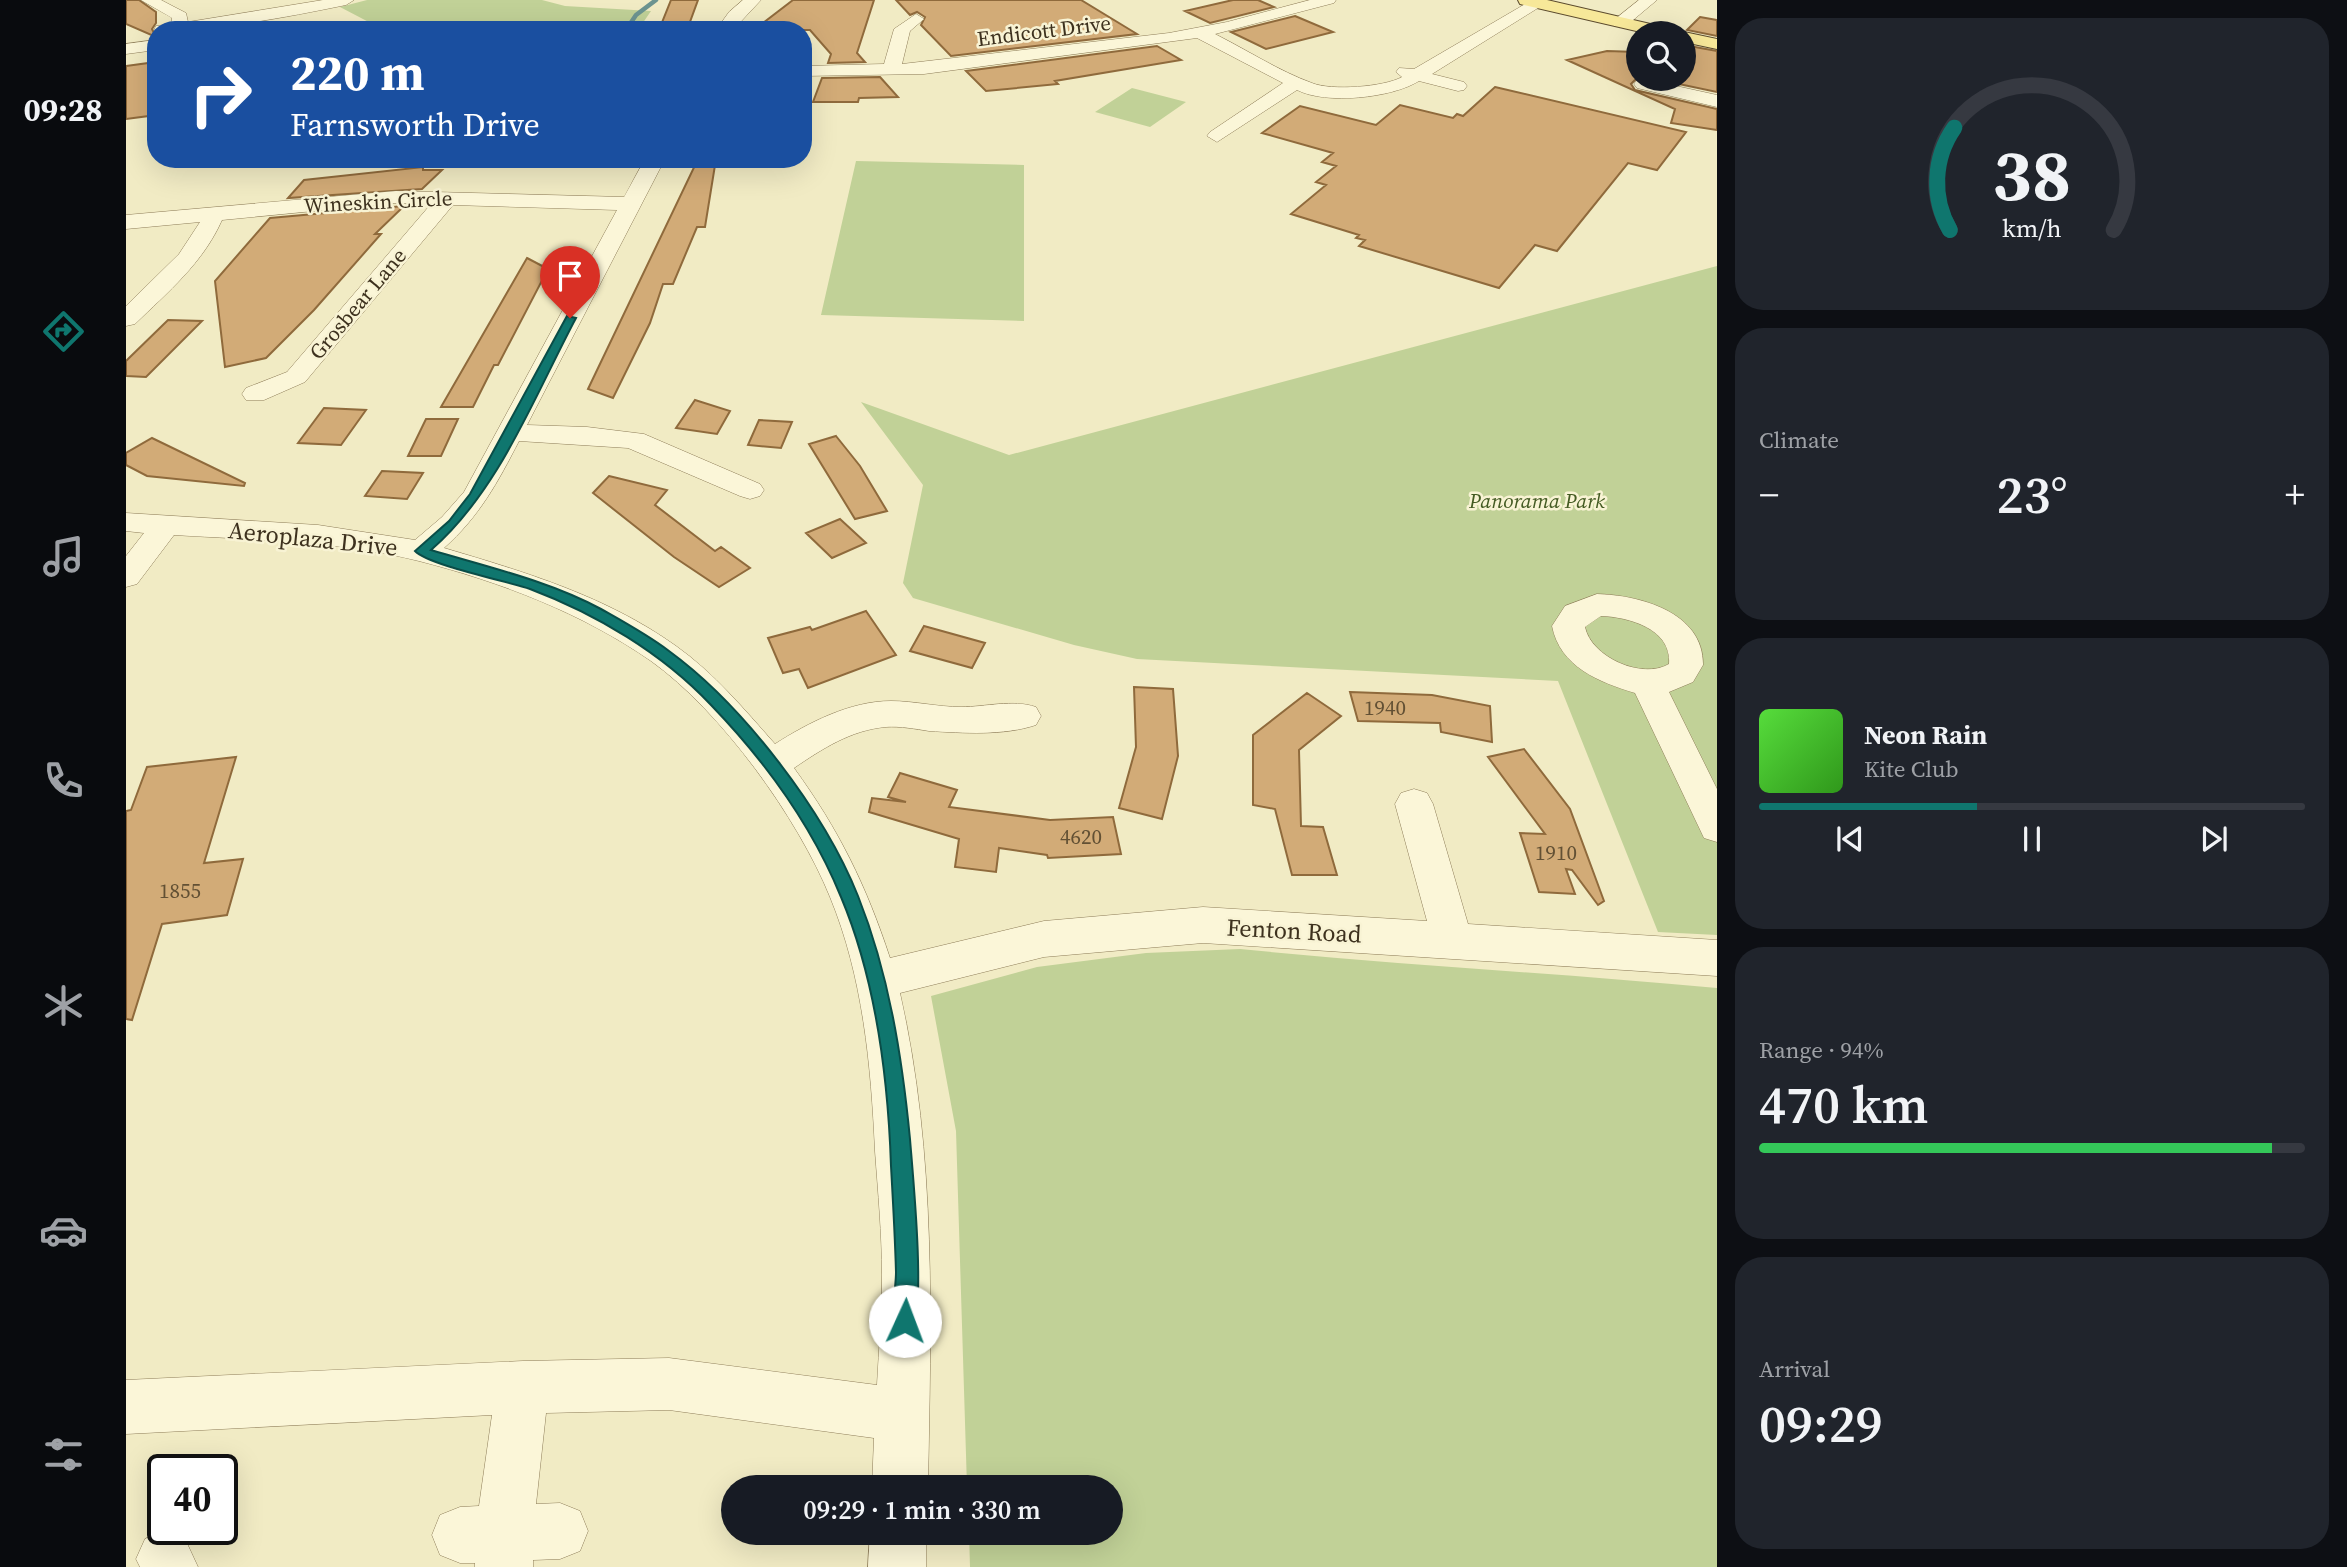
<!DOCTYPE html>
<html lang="en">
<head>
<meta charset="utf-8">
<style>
	body { margin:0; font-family:"Source Serif 4",serif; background:#20242c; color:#f1f3f6; height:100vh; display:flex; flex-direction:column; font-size:26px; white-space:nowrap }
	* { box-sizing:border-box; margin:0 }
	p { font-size:23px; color:#9ea1a6 }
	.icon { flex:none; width:38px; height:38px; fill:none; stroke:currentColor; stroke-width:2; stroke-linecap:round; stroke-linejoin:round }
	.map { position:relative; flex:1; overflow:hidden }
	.sheet { display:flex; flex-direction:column; gap:18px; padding:18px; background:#0d0f14; width:630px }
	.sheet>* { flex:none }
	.hud { position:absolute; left:21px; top:21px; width:665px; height:147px; border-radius:28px; box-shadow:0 7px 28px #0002; background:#1a4fa0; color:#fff; overflow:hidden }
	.fabs { position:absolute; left:1500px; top:21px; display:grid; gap:14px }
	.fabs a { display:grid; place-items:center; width:70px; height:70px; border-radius:50%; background:#171b24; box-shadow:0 7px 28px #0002; font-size:35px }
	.speed { position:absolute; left:21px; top:1454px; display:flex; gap:14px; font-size:35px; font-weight:700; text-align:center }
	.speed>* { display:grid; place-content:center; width:91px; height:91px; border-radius:50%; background:#171b24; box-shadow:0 7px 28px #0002; line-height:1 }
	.speed .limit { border:4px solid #111; border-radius:10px; background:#fff; color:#111 }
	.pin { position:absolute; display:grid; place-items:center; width:60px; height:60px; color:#fff; margin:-72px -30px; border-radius:50% 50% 50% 0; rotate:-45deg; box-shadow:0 0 7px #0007 }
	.pin .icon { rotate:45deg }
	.me { position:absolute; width:77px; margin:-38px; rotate:2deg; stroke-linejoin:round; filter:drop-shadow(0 0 5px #0008) }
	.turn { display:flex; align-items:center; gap:24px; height:147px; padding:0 28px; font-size:32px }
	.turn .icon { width:91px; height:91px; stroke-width:2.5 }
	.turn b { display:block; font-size:49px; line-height:60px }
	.big { font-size:52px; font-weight:600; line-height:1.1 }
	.sheet .tile { flex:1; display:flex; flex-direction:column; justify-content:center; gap:10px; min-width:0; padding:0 24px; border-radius:28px; background:#20242c }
	.sheet .dial { align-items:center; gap:0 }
	.dial svg { height:182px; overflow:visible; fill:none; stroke:#363941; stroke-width:7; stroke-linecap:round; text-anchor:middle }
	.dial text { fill:#f1f3f6; stroke:none }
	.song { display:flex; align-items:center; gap:21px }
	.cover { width:84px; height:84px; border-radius:10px; background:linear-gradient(135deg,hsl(110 70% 55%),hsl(110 70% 35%)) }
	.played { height:7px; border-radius:4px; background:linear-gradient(90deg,#0f766e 40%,#363941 40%) }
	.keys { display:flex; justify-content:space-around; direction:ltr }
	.heat { display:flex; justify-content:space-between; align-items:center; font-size:38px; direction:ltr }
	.charge { height:10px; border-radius:5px; background:linear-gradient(90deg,#34c759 94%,#363941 0) }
	.trip { position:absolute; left:595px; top:1475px; width:402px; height:70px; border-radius:35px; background:#171b24; box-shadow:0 7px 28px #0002; font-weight:600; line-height:70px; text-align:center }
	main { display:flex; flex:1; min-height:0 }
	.dock { display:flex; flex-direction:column; width:126px; justify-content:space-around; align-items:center; background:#090b0e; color:#9ea1a6 }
	.dock .icon { width:49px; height:49px }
	.dock .selected { color:#0f766e }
	.dock b { font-size:32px; color:#f1f3f6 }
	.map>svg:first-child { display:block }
</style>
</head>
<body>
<main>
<nav class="dock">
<b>09:28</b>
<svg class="icon selected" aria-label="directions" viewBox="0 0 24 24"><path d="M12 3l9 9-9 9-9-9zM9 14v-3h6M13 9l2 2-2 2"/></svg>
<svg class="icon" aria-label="music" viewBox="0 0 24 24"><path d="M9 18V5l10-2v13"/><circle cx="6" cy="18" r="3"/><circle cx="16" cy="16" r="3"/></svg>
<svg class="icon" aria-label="phone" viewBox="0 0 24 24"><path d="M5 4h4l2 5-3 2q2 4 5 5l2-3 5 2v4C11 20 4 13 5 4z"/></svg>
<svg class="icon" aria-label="climate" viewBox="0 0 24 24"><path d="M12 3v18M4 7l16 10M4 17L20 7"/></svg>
<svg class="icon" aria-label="car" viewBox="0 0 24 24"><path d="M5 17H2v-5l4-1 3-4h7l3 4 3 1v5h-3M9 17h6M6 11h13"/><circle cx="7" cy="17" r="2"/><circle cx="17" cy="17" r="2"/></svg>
<svg class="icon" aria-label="filters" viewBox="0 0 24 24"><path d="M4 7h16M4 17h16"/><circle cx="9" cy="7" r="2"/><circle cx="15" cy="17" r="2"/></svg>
</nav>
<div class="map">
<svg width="1591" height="1567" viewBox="0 0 1591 1567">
	<rect width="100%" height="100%" fill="#f1ebc4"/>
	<path fill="#c1d197" d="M 241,0 L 416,0 L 439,6 L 525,11 L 512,30 L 258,30 L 214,7 Z
		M 1006,88 L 1060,102 L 1024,127 L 969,112 Z
		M 730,161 L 898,165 L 898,321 L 695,315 Z
		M 1591,266 L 1591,935 L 1532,932 L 1432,681 L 1011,659 L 948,645 L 787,598 L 777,583 L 797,485 L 735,402 L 883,455 Z
		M 1114,949 C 1273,965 1432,973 1591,988 L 1591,1567 L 844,1567 L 843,1533 L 985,1533 L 985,1488 L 841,1487 L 830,1131 L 805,996 L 911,967 L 1020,953 Z"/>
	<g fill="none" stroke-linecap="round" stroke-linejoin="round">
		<path stroke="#6c9490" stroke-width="4.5" d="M 500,30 L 510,15 L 530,0"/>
	</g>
	<path fill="#d2ab77" stroke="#8f6a3c" stroke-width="2" d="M 0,0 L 13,0 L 30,12 L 30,23 L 26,29 L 30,37 L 0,24 Z
		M 545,0 L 572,0 L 561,30 L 533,30 Z
		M 667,0 L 748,0 L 731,53 L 739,62 L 702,63 L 705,54 L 684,30 L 628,30 Z
		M 770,0 L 955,0 L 1011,34 L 825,56 L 795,25 L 799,17 L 791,12 L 784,15 Z
		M 1107,0 L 1132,0 L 1148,7 L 1084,23 L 1059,11 Z
		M 1169,16 L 1207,32 L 1140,49 L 1105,32 Z
		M 1574,17 L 1591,20 L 1591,36 L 1561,30 Z
		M 1558,45 L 1591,51 L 1591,92 L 1529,79 L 1558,79 Z
		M 1031,46 L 1055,60 L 929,81 L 932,84 L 860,91 L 840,71 Z
		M 1481,51 L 1511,52 L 1512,77 L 1505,84 L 1509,90 L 1591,109 L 1591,130 L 1545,123 L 1549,109 L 1441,60 Z
		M 30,62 L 30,115 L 0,119 L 0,66 Z
		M 754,77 L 772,97 L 733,98 L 732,102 L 687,102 L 696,78 Z
		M 1369,87 L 1560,132 L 1531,170 L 1502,163 L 1431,251 L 1409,245 L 1373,288 L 1233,246 L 1239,240 L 1230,238 L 1233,235 L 1165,214 L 1200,185 L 1190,182 L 1210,166 L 1196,162 L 1207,153 L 1136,133 L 1174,106 L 1250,125 L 1274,105 L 1327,118 L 1331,114 L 1337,116 Z
		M 572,159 L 590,159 L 579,227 L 571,227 L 547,284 L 537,284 L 524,323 L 487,398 L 462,389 Z
		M 297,167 L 297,170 L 316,170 L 296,189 L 162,198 L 178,180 Z
		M 278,206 L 249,234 L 255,234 L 188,310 L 140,358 L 99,367 L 89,281 L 144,218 Z
		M 401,258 L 422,269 L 372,365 L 368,365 L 347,407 L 315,407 Z
		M 42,320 L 76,321 L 20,377 L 0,376 L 0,361 Z
		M 569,400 L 604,411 L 591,434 L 550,428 Z
		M 198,408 L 240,410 L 215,445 L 172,443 Z
		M 300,419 L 332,419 L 315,456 L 282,456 Z
		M 633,420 L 666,422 L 655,448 L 622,445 Z
		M 710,436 L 734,466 L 761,511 L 729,519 L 683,444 Z
		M 26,438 L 119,483 L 118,486 L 21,476 L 0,465 L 0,453 Z
		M 256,471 L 297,473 L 281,499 L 239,496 Z
		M 483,476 L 541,490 L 529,505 L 589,551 L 595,547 L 624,568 L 593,587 L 548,557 L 467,493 Z
		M 714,519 L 740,543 L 706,558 L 680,533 Z
		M 740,611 L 770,655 L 682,688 L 673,669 L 657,673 L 642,638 L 684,627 L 686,630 Z
		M 798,626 L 859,643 L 846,668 L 784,651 Z
		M 1008,687 L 1047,689 L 1052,756 L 1036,819 L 993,808 L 1010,747 Z
		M 1224,692 L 1306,695 L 1364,706 L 1366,742 L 1315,732 L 1314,723 L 1232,721 Z
		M 1181,693 L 1215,716 L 1173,750 L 1175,826 L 1197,827 L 1211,875 L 1166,875 L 1149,809 L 1127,805 L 1127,735 Z
		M 1398,749 L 1444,809 L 1478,901 L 1472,905 L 1446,870 L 1440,869 L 1449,894 L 1413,892 L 1394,833 L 1419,834 L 1362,757 Z
		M 110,757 L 78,863 L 117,859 L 101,915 L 36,924 L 6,1020 L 0,1019 L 0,811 L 5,810 L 21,767 Z
		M 774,773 L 831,790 L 823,807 L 924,820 L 987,817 L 995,854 L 922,858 L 921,855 L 873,848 L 870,872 L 829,867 L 833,839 L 743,812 L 746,798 L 780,802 L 762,797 Z"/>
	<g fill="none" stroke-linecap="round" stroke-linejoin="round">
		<defs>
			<path id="minor" d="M 15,0 L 35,0 L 60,13 L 62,22 L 197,0 L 228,0 L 220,5 C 156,18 95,30 30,30 L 30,33 L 28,30 L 30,26 L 45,24 L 46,18 Z
				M 617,0 L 635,0 L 607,30 L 590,30 L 603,12 Z
				M 1184,0 L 1210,0 L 1208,3 L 1089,34 C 1121,50 1153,71 1186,83 C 1205,91 1258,87 1276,77 L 1270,72 L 1273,68 L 1288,69 L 1406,0 L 1418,0 L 1420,3 L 1306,74 L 1338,82 L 1341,86 L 1338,90 L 1332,91 L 1293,81 C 1266,98 1200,105 1171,90 L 1091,142 L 1081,136 L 1084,132 L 1157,83 L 1071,38 L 798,74 L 677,76 L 677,66 L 758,64 L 768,29 L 790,14 L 798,19 L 784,31 L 776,64 L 1043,33 L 1101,22 Z
				M 1513,0 L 1531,0 L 1500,26 L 1488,26 L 1488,20 Z
				M 30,40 L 30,50 L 0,54 L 0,44 Z
				M 1518,79 L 1591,95 L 1591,107 L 1511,88 L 1508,84 L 1511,80 Z
				M 519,159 L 539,159 L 401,425 L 461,427 L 518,434 L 634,484 L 638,490 L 634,496 L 624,499 L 614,496 L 502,448 L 393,441 C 372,482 353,517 318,548 C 399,572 480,596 550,646 C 588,673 618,709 649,744 C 682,723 724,701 765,701 C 788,701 812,707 835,707 C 860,707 886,699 910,707 L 915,716 L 910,725 C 877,736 838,733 803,731 C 790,729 774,726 760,727 C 725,730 696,749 668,768 C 713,830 740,885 764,958 L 918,921 L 1077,907 L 1301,921 L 1269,804 L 1275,793 L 1288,789 L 1301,793 L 1307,804 L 1342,924 L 1591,940 L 1591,976 L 1077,943 L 918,957 L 774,993 C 811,1155 805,1323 802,1488 L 746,1488 L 748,1438 L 543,1410 L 420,1413 L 410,1504 L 434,1503 L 454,1511 L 462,1531 L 454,1551 L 434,1559 L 407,1560 L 407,1567 L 349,1567 L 349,1563 L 334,1563 L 314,1555 L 306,1535 L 314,1515 L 334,1507 L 353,1506 L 366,1415 L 0,1434 L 0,1380 L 397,1361 L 543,1358 L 751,1385 C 753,1348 756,1311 756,1275 C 756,1234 752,1192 749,1151 C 745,1065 737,977 704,897 C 672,818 595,711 525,661 C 456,613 375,582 293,561 C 214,541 129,540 48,535 L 11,584 L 0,587 L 0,556 L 18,533 L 0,531 L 0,513 L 192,525 L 289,540 L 316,517 L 338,492 L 491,210 L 327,205 L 179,382 L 138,400 L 120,400 L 116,394 L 120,388 L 161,372 L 305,204 L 270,203 L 96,220 C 77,263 42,292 9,324 L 0,326 L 0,306 L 53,254 L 74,222 L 0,229 L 0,215 L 270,191 L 498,197 Z
				M 1471,594 C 1513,595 1578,612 1577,665 L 1567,682 L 1543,692 L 1591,789 L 1591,842 L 1578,838 L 1509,693 C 1473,682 1434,667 1426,626 L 1439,606 ZM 1475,616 C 1503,617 1546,629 1543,664 C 1516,680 1465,657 1459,627 Z
				M 39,1530 L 59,1539 L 72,1567 L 14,1567 L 10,1559 L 19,1539 Z
				M 744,1533 L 800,1533 L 800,1567 L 742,1567 Z"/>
			<path id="major" d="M 1392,0 L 1421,0 L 1546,29 L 1549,33 L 1519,33 L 1394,4 Z
				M 1558,32 L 1591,39 L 1591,49 L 1558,42 L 1558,33 L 1552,33 Z"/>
		</defs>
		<use href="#minor" stroke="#8e7d59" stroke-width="1"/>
		<use href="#major" stroke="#5b4a2d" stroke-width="2"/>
		<use href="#minor" fill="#fbf6d8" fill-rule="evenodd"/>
		<use href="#major" fill="#f7e899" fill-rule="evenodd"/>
	</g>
	<path fill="#0f766e" stroke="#0a4d48" stroke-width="2" d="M 441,316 L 450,318 C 408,397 373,491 305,550 C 362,567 423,581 475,609 C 498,622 522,635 543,651 C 617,705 698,811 732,896 C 763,974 776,1056 784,1139 C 787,1177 799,1299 787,1329 L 779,1332 L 771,1329 C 764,1312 770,1290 770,1272 C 769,1236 767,1201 765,1166 C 762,1076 750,980 715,897 C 686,826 638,760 585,705 C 536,653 470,614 404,589 C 380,581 302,565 289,551 L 323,521 L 344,494 Z"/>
	<g text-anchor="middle" stroke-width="5" stroke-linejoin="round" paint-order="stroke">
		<g font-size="21" fill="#3d311e" stroke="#f8f3d4">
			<text transform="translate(918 31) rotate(-7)" y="7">Endicott Drive</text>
			<text transform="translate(252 202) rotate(-3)" y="7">Wineskin Circle</text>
			<text transform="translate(232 304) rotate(-50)" y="7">Grosbear Lane</text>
		</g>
		<g font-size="21" font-style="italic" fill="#445b23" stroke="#f8f3d4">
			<text x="1411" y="508">Panorama Park</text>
		</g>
		<g font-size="21" fill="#625034">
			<text x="1259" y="715">1940</text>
			<text x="955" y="844">4620</text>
			<text x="1430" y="860">1910</text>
			<text x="54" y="898">1855</text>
		</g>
		<g font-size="24" fill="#3d311e" stroke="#f8f3d4">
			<text transform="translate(187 539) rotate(6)" y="8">Aeroplaza Drive</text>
			<text transform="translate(1168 931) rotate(3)" y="8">Fenton Road</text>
		</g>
	</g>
</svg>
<div class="fabs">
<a><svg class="icon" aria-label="search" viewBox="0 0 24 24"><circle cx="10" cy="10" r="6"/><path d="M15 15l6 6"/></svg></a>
</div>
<div class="speed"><div class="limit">40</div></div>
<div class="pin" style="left:444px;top:318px;background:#d93025"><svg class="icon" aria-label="arrive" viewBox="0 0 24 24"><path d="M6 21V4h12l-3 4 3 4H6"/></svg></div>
<svg class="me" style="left:779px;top:1321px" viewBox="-20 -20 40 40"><circle r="19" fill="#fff"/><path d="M0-13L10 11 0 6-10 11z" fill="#0f766e"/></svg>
<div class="trip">09:29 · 1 min · 330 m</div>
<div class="hud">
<div class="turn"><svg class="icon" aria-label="right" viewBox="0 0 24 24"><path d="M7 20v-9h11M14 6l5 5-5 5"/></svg><div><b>220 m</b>Farnsworth Drive</div></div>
</div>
</div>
<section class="sheet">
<div class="tile dial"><svg viewBox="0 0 100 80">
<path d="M14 69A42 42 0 1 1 86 69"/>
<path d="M14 69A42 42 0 0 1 16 24" stroke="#0f766e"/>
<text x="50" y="56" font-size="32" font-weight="700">38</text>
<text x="50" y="72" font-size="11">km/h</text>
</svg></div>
<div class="tile"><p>Climate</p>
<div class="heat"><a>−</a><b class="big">23°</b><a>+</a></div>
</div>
<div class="tile">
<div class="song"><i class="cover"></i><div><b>Neon Rain</b><p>Kite Club</p></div></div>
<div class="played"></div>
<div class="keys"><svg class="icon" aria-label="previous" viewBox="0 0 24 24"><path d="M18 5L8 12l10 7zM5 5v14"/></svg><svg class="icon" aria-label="pause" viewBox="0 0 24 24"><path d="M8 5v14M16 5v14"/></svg><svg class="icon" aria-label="next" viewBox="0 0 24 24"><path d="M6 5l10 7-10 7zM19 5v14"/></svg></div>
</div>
<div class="tile"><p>Range · 94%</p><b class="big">470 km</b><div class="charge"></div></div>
<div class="tile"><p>Arrival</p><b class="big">09:29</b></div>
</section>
</main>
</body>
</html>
